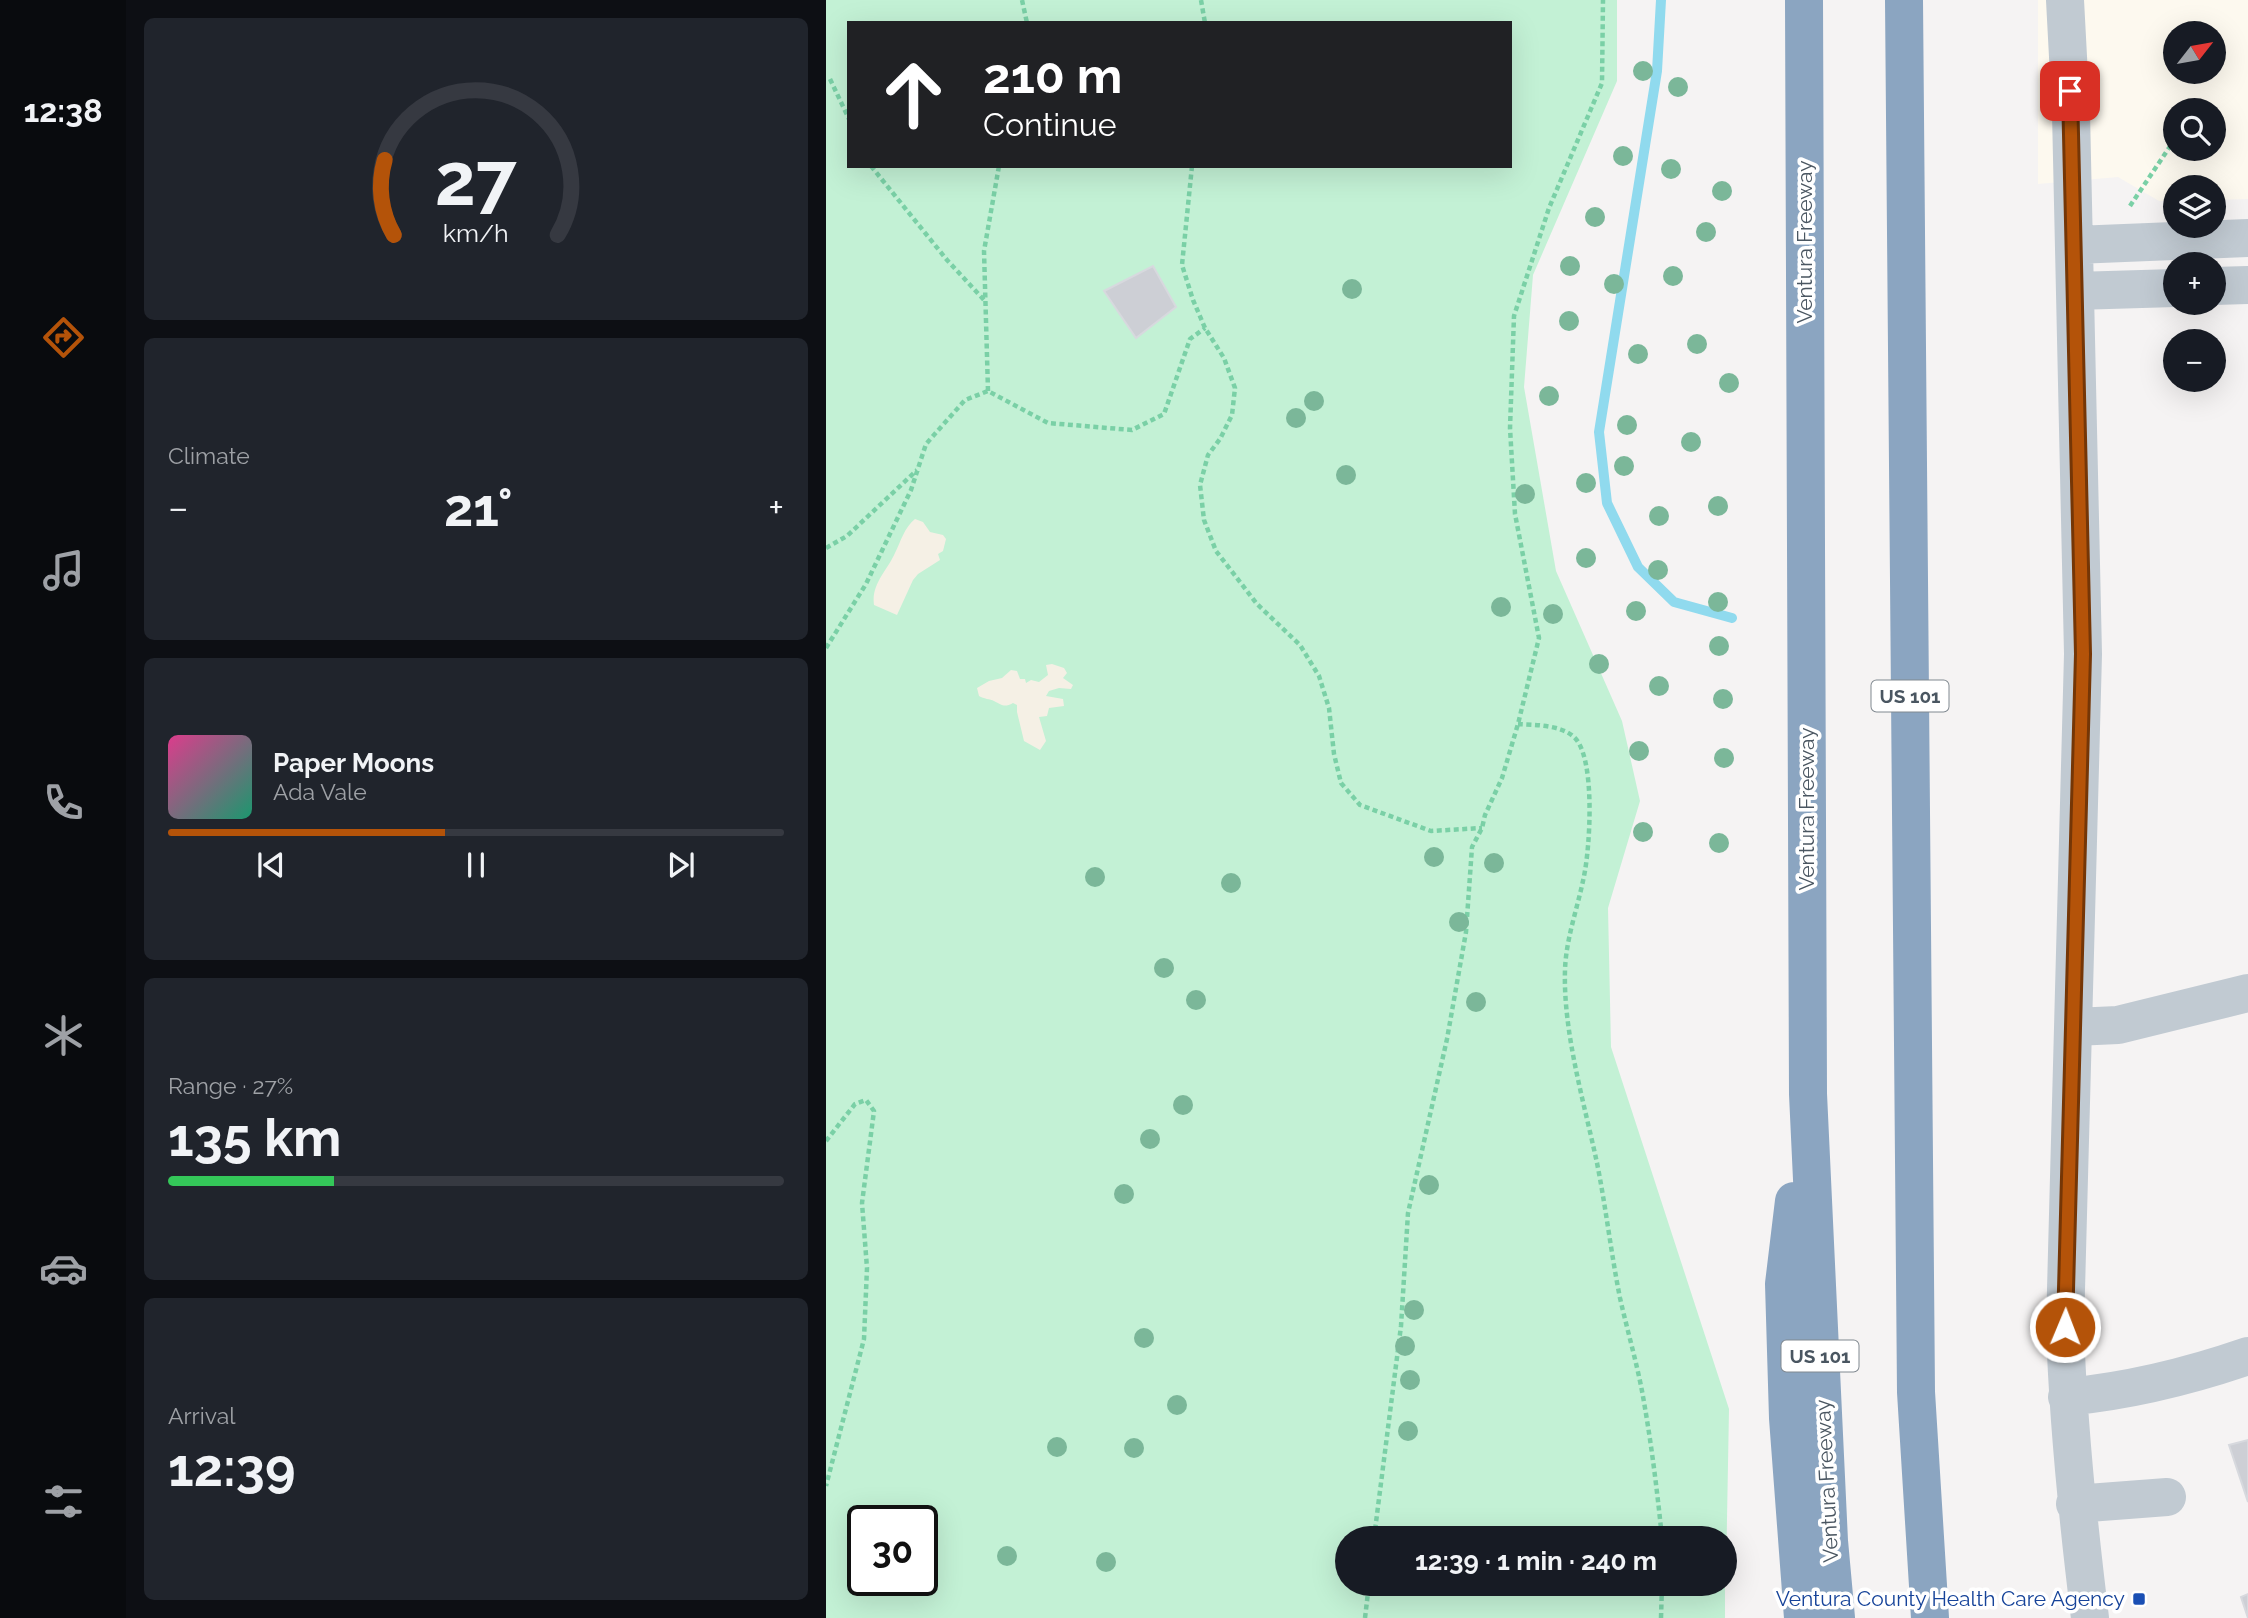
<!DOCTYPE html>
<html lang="en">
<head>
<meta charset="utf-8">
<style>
	body { margin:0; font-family:Raleway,sans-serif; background:#20242c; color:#f1f3f6; height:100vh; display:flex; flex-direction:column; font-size:26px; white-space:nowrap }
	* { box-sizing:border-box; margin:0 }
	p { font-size:23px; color:#9ea1a6 }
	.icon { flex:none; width:38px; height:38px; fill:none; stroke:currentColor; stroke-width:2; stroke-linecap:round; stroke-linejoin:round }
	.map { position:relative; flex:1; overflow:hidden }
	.side { display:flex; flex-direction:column; gap:18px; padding:18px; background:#0d0f14; width:700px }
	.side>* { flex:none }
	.hud { position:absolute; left:21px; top:21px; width:665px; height:147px; border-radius:0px; box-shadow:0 7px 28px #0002; background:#202124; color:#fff; overflow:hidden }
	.needle { width:46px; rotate:59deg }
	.fabs { position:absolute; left:1337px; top:21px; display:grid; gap:14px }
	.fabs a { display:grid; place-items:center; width:63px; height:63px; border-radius:50%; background:#171b24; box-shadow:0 7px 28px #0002; font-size:35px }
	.speed { position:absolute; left:21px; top:1505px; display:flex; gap:14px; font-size:35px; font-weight:700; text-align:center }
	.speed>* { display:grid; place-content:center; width:91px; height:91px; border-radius:50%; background:#171b24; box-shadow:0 7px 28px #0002; line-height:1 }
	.speed .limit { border:4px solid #111; border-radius:10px; background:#fff; color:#111 }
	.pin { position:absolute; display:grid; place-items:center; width:60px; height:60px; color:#fff; margin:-30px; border-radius:14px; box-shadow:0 4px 10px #0006 }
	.me { position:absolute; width:77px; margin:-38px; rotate:1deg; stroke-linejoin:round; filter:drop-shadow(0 0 5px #0008) }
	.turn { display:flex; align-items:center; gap:24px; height:147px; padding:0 21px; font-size:32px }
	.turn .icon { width:91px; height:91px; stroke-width:2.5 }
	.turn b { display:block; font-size:49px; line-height:60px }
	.big { font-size:52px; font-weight:700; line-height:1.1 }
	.side .tile { flex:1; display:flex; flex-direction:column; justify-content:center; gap:10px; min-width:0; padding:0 24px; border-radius:10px; background:#20242c }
	.side .dial { align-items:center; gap:0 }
	.dial svg { height:182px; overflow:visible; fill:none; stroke:#363941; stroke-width:7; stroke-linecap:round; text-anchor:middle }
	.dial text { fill:#f1f3f6; stroke:none }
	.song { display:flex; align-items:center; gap:21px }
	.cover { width:84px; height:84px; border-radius:10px; background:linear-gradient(135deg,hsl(330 70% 55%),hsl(160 70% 35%)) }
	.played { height:7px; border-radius:4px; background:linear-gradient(90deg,#b45309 45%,#363941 45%) }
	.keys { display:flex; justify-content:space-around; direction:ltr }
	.heat { display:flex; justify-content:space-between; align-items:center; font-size:38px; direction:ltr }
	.charge { height:10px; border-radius:5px; background:linear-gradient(90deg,#34c759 27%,#363941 0) }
	.trip { position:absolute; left:509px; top:1526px; width:402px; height:70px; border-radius:35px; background:#171b24; box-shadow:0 7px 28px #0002; font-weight:700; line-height:70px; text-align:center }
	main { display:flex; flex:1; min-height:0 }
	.tab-bar { display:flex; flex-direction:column; width:126px; justify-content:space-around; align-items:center; background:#090b0e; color:#9ea1a6 }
	.tab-bar .icon { width:49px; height:49px }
	.tab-bar .current { color:#b45309 }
	.tab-bar b { font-size:32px; color:#f1f3f6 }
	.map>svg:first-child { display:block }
</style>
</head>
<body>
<main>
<nav class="tab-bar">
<b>12:38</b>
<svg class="icon current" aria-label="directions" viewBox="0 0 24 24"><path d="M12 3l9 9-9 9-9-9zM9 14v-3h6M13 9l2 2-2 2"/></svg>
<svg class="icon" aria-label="music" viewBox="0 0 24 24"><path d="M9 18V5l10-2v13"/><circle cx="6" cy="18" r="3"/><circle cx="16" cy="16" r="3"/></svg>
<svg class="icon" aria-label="phone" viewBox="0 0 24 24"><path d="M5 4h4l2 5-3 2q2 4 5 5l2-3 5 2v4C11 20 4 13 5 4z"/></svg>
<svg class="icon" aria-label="climate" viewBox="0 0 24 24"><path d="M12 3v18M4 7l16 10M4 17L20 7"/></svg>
<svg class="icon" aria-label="car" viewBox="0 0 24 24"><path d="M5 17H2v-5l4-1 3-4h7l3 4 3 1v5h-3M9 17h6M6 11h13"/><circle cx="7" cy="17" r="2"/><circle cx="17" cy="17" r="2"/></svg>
<svg class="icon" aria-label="filters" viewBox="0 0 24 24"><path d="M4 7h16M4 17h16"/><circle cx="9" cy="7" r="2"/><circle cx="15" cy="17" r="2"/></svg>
</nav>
<section class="side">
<div class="tile dial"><svg viewBox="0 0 100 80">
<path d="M14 69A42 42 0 1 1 86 69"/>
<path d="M14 69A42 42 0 0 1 10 36" stroke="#b45309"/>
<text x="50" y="56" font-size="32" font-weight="700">27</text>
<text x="50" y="72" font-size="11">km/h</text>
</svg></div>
<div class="tile"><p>Climate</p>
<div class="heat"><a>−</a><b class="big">21°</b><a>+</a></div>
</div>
<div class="tile">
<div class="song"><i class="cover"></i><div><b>Paper Moons</b><p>Ada Vale</p></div></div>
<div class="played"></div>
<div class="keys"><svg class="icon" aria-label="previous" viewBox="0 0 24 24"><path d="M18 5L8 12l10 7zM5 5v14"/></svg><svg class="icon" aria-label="pause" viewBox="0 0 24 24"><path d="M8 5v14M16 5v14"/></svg><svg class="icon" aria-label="next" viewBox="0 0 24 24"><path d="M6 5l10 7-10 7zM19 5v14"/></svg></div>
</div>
<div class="tile"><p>Range · 27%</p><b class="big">135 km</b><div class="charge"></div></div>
<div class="tile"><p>Arrival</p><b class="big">12:39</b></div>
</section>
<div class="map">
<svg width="1422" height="1618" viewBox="0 0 1422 1618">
	<rect width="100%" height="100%" fill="#f5f3f3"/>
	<path fill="#fdf9ef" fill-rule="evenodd" d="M 1212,0 L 1422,0 L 1422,199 L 1388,200 L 1388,187 L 1349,187 L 1349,201 L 1333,201 L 1292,177 L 1212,184 ZM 1349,33 L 1388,33 L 1388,72 L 1349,72 ZM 1349,110 L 1388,110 L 1388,149 L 1349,149 Z"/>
	<path fill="#c3f1d5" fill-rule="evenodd" d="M 0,0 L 791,0 L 791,81 L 707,275 L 698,387 L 730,571 L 796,721 L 814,801 L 782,908 L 785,1047 L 903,1409 L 900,1575 L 900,1538 L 522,1538 L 522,1584 L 899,1584 L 899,1618 L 0,1618 ZM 23,23 L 684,23 L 684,166 L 23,166 ZM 37,1521 L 96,1521 L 96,1580 L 37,1580 Z"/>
	<path fill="#f5f0e5" d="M 89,519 L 97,522 L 104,532 L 117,535 L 120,539 L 117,551 L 112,554 L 114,560 L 92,574 L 87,580 L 71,615 L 48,605 C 45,584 61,571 69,553 C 75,541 78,528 89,519 Z
		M 226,664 L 238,668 L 241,673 L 237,678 L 247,685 L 245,689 L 233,688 L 223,691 L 220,696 L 237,699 L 238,706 L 223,708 L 221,716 L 213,717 L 220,741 L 214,750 L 198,741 L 191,712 L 191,705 L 187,703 C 178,708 176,705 168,701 C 164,699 158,699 153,696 L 151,688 L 163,681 L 176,678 L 185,670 L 191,671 L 194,679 L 199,679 L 200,683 L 205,680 L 213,682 L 222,675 L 220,665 Z"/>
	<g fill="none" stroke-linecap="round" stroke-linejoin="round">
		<path stroke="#90daee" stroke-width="10" d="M 835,0 L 831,71 L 773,432 L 781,503 L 812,567 L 848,602 L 906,618"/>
	</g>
	<path fill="#cdcfd5" stroke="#d7d9de" stroke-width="2" d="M 327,266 L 350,307 L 310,338 L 278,291 Z
		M 1422,1440 L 1422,1502 L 1403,1445 Z
		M 1422,1594 L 1422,1618 L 1415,1597 Z"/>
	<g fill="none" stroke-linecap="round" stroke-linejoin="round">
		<path stroke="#7ad0a6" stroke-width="4.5" stroke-dasharray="5 3.5" stroke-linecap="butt" d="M 196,0 L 201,23
			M 375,0 L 379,23
			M 4,79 L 23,119
			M 45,166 L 121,260 L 159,301
			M 366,166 L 356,265 L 367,300 L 379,328 L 398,358 L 409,388 L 406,415 L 394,439 L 382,455 L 374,485 L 378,520 L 390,551 L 431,604 L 474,645 L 493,676 L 503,708 L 508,754 L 515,783 L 534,805 L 605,831 L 656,828
			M 1304,206 L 1349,139
			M 162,391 L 158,251 L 173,166
			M 0,548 L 21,536 L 91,470
			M 0,648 L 40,584 L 85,490 L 100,444 L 139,400 L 162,391 L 222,423 L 306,430 L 338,414 L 364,339 L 379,328
			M 692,724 C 710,725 735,725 748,737 C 770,757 764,848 758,876 C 752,907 740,938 739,970 C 737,1032 758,1102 771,1163 C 780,1208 785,1253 794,1298 C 801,1329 810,1360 816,1391 C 825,1440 831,1489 836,1538
			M 0,1141 L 29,1104 L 40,1100 L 48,1111 L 36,1203 L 41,1268 L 38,1339 L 0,1486
			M 548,1538 L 575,1326 L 582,1213 L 621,1039 L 640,932 L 646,847 L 656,828 L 659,815 L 676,778 L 692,724 L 713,638 L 689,514 L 684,428 L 688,316 L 723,208 L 776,83 L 777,0
			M 539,1618 L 543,1584
			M 835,1618 L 836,1584"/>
		<path stroke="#c1cad2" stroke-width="38" d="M 1239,0 L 1245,113 L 1257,654 L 1239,1327 C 1242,1425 1252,1521 1264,1618
			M 1249,245 L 1422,238
			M 1388,286 L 1422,285
			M 1249,291 L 1349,288
			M 1248,1027 L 1292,1025 L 1422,993
			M 1241,1397 C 1303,1391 1364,1376 1422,1356
			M 1249,1504 L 1341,1497"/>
		<path stroke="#8ba5c1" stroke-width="38" d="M 978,0 L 982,1094 L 1003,1541 L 1010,1618
			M 1078,0 L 1090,1392 L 1104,1618
			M 968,1201 L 958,1284 L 962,1418 L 977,1618"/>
	</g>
	<g fill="#7bb799">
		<circle cx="817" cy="71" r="10"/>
		<circle cx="852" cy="87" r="10"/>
		<circle cx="797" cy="156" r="10"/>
		<circle cx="845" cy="169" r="10"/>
		<circle cx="896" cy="191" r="10"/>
		<circle cx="769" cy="217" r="10"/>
		<circle cx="880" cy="232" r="10"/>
		<circle cx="744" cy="266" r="10"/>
		<circle cx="847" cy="276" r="10"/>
		<circle cx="788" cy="284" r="10"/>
		<circle cx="526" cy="289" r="10"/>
		<circle cx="743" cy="321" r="10"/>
		<circle cx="871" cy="344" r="10"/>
		<circle cx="812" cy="354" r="10"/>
		<circle cx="903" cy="383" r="10"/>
		<circle cx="723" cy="396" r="10"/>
		<circle cx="488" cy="401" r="10"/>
		<circle cx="470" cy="418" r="10"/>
		<circle cx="801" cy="425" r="10"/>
		<circle cx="865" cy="442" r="10"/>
		<circle cx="798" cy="466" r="10"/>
		<circle cx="520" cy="475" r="10"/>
		<circle cx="760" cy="483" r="10"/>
		<circle cx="699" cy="494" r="10"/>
		<circle cx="892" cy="506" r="10"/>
		<circle cx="833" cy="516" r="10"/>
		<circle cx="760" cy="558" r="10"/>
		<circle cx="832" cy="570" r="10"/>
		<circle cx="892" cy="602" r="10"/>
		<circle cx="675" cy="607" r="10"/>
		<circle cx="810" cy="611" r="10"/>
		<circle cx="727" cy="614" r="10"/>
		<circle cx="893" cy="646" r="10"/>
		<circle cx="773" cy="664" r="10"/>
		<circle cx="833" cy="686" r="10"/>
		<circle cx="897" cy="699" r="10"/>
		<circle cx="813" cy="751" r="10"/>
		<circle cx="898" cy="758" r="10"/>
		<circle cx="817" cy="832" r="10"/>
		<circle cx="893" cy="843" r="10"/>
		<circle cx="608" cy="857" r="10"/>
		<circle cx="668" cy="863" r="10"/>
		<circle cx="269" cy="877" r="10"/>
		<circle cx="405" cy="883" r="10"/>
		<circle cx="633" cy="922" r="10"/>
		<circle cx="338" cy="968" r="10"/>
		<circle cx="370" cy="1000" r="10"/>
		<circle cx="650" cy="1002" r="10"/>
		<circle cx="357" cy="1105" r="10"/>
		<circle cx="324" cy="1139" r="10"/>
		<circle cx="603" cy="1185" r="10"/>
		<circle cx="298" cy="1194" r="10"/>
		<circle cx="588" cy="1310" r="10"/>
		<circle cx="318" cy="1338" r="10"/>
		<circle cx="579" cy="1346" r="10"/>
		<circle cx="584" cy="1380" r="10"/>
		<circle cx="351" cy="1405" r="10"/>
		<circle cx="582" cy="1431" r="10"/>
		<circle cx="231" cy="1447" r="10"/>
		<circle cx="308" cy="1448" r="10"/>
		<circle cx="181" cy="1556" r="10"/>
		<circle cx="280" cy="1562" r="10"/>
	</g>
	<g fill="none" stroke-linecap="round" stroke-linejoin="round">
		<defs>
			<path id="route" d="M 1239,1327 L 1257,654 L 1244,91"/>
		</defs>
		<use href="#route" stroke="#753606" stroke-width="18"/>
		<use href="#route" stroke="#b45309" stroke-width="12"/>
	</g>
	<rect fill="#1a4fb4" stroke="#fff" stroke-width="2.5" x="1306" y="1592" width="14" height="14" rx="3.5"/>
	<g text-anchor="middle" stroke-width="7" stroke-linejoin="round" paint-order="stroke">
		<g fill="#fff" stroke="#808990" stroke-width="2">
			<rect x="1045.5" y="680.5" width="77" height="31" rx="5"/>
			<rect x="955.5" y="1340.5" width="77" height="31" rx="5"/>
		</g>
		<g font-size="19" font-weight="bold" fill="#4a5661">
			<text x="1084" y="703">US 101</text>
			<text x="994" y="1363">US 101</text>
		</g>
		<g font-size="21" fill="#4a5661" stroke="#fff">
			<text transform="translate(979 242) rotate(-90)" y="7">Ventura Freeway</text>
			<text transform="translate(981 809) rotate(-90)" y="7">Ventura Freeway</text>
			<text transform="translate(1001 1481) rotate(-93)" y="7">Ventura Freeway</text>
		</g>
		<g font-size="21" fill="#164399" stroke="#fff" text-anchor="end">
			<text x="1299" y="1606">Ventura County Health Care Agency</text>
		</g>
	</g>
</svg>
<div class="fabs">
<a><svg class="needle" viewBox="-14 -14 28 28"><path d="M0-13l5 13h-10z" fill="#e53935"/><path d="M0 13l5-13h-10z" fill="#9ea1a6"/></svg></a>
<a><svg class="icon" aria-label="search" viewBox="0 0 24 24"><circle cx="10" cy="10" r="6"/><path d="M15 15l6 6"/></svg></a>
<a><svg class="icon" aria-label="layers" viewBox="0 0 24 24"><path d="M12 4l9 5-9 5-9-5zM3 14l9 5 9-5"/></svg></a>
<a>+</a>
<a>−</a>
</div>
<div class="speed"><div class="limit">30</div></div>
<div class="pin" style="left:1244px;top:91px;background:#d93025"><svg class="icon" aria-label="arrive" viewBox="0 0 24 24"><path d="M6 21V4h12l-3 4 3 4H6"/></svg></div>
<svg class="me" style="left:1239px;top:1327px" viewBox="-20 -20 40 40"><circle r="17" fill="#b45309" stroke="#fff" stroke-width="3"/><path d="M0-11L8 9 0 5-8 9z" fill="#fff"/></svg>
<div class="trip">12:39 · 1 min · 240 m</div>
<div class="hud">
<div class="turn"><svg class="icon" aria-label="ahead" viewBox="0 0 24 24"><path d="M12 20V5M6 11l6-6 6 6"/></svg><div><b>210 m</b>Continue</div></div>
</div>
</div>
</main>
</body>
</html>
